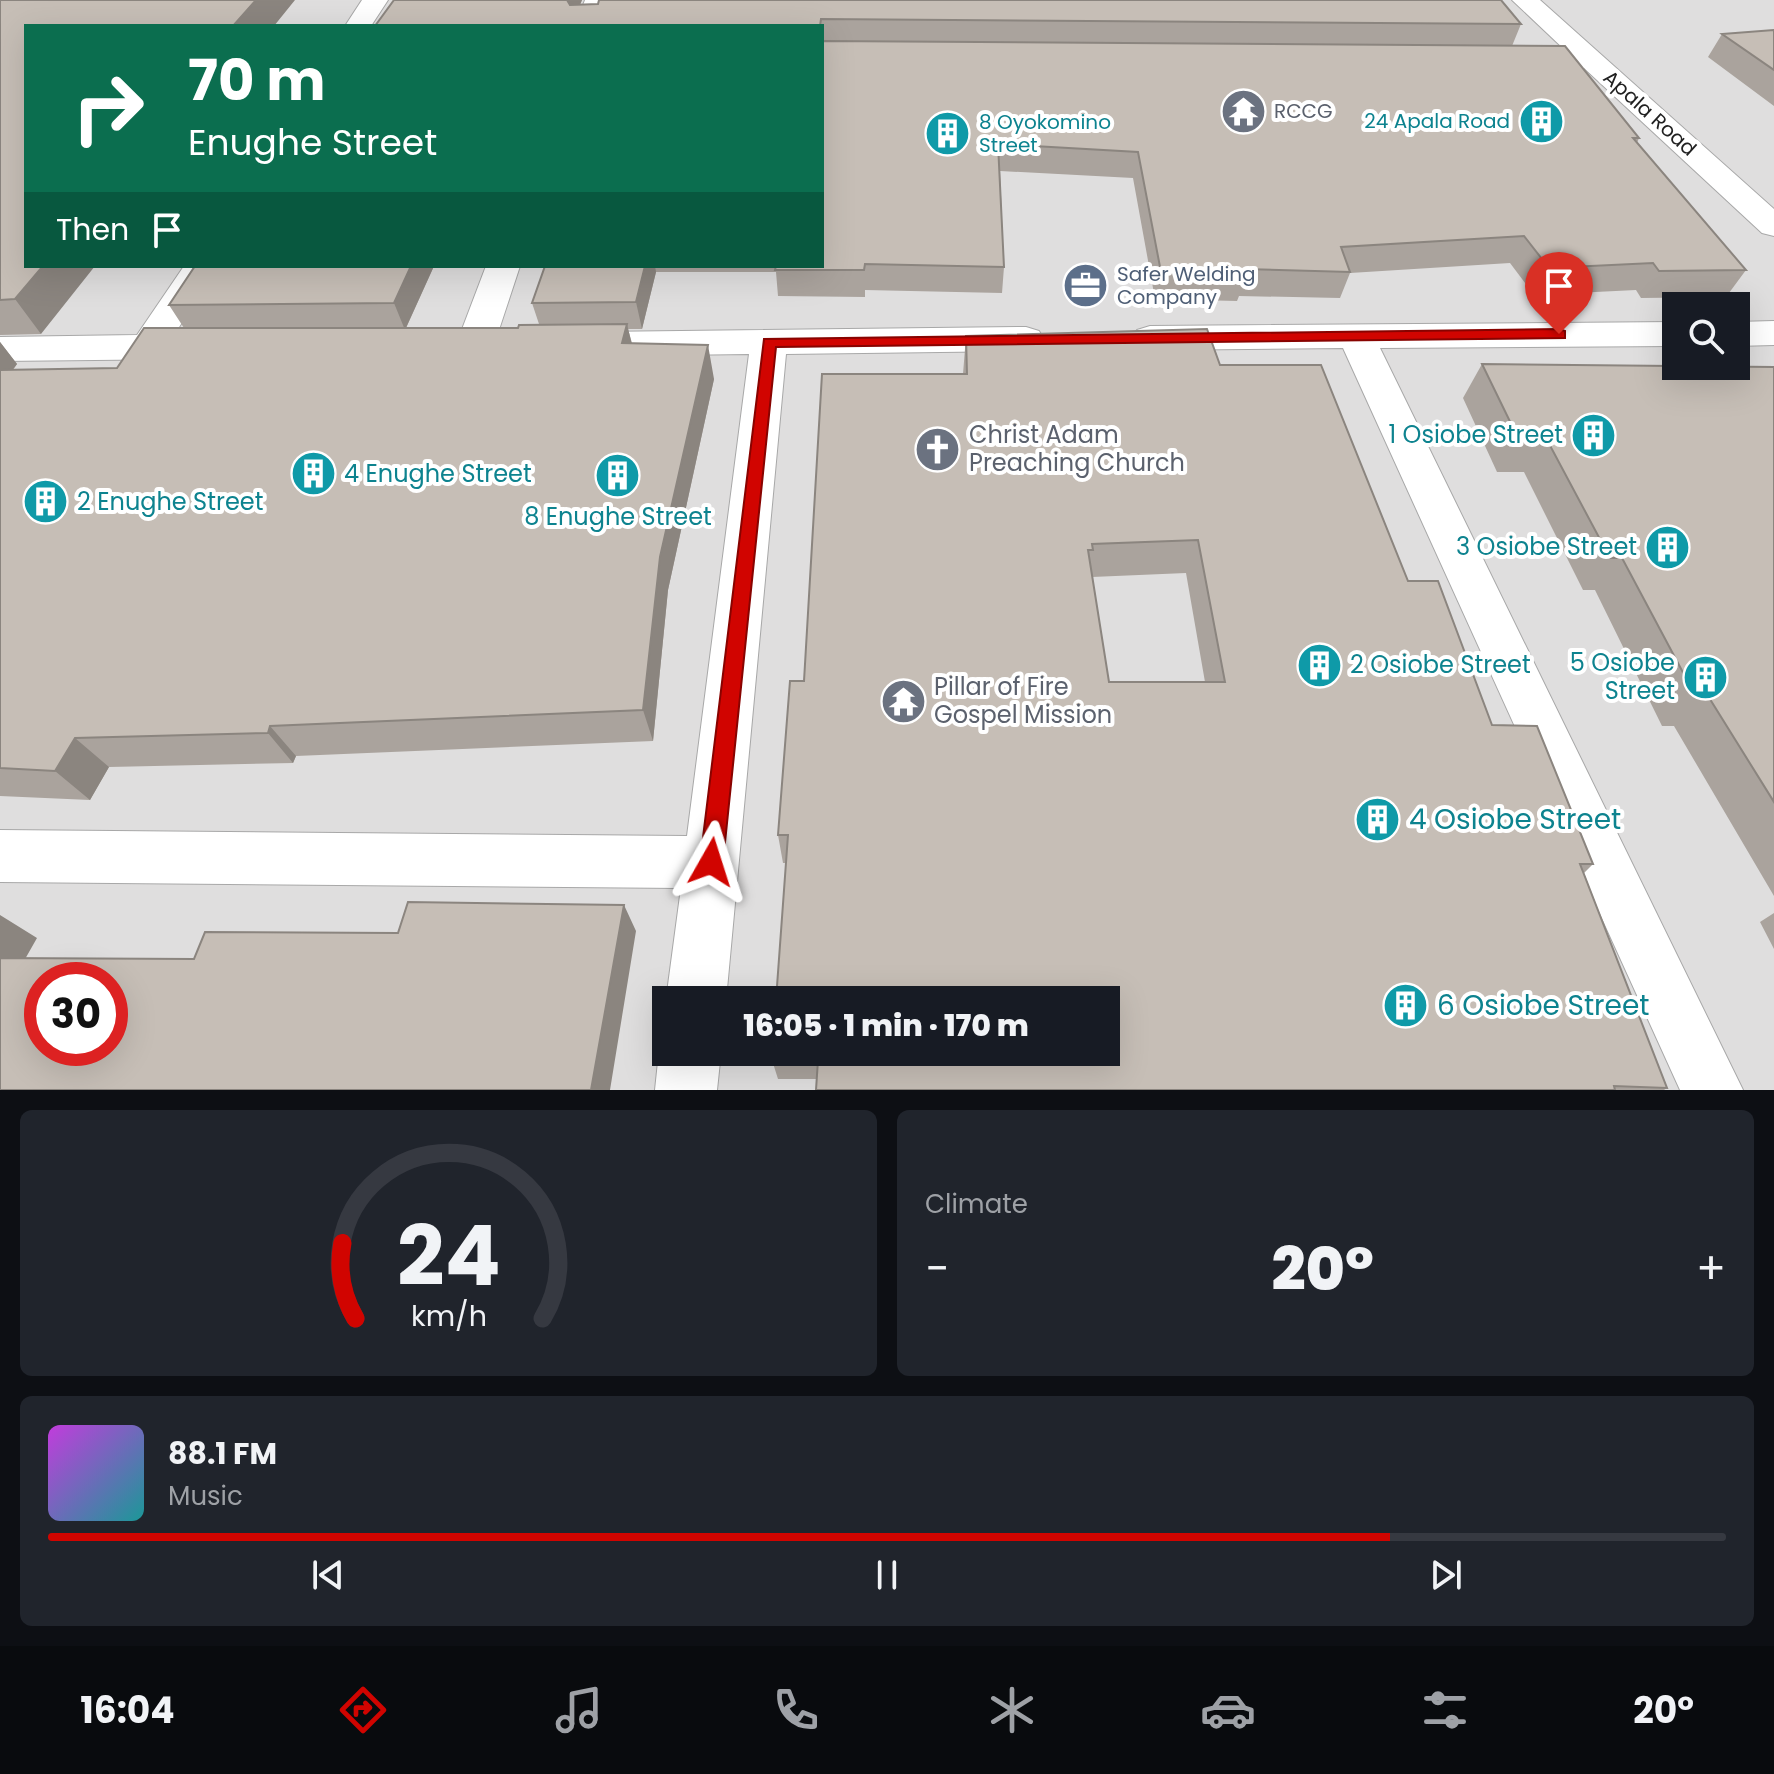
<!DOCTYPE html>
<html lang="en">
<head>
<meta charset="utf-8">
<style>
	body { margin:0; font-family:Poppins,sans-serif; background:#20242c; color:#f1f3f6; height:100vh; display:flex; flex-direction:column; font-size:30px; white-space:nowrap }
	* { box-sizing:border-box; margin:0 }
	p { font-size:26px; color:#9ea1a6 }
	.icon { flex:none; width:44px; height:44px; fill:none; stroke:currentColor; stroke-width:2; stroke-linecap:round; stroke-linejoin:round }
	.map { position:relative; height:1090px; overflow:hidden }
	.side { display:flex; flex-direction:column; gap:20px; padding:20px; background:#0d0f14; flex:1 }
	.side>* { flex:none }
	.banner { position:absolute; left:24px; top:24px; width:800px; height:244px; border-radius:0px; box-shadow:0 8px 32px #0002; background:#0b6e4f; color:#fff; overflow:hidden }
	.fabs { position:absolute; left:1662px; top:292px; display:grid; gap:16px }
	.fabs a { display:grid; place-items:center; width:88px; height:88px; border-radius:0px; background:#171b24; box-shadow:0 8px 32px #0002; font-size:40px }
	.speed { position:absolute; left:24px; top:962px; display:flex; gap:16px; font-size:40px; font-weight:700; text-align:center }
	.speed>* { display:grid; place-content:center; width:104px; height:104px; border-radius:50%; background:#171b24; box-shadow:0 8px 32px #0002; line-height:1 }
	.speed .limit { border:12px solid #d22; background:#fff; color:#111 }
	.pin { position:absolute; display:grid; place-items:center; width:68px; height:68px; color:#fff; margin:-82px -34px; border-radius:50% 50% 50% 0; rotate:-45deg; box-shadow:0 0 8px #0007 }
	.pin .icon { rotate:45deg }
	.me { position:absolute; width:88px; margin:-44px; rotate:6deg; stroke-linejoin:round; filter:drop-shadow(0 0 6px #0008) }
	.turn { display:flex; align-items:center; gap:28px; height:168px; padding:0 32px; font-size:36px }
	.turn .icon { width:104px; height:104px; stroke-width:2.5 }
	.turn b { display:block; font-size:56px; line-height:68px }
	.then { display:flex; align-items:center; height:76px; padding:0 32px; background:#0003; gap:16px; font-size:30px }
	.big { font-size:60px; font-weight:800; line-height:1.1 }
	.side .card { flex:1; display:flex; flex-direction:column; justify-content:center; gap:12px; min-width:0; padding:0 28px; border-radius:12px; background:#20242c }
	.side .dial { align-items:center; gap:0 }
	.dial svg { height:208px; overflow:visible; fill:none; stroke:#363941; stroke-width:7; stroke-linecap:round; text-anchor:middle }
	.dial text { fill:#f1f3f6; stroke:none }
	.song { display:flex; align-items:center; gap:24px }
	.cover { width:96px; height:96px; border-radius:12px; background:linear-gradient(135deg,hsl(290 70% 55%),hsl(180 70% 35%)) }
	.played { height:8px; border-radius:4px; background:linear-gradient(90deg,#d10400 80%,#363941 80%) }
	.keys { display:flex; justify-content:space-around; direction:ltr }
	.heat { display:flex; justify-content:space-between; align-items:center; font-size:44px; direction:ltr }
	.side .tiles { flex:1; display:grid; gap:20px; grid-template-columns:1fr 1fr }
	.card:last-child { grid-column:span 2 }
	.trip { position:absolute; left:652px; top:986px; width:468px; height:80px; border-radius:0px; background:#171b24; box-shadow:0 8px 32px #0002; font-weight:800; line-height:80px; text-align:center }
	.tab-bar { display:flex; height:128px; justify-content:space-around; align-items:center; background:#090b0e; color:#9ea1a6 }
	.tab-bar .icon { width:56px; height:56px }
	.tab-bar .on { color:#d10400 }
	.tab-bar b { font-size:36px; color:#f1f3f6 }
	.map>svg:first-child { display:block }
</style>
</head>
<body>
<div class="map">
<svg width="1774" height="1090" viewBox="0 0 1774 1090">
	<rect width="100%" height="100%" fill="#f1eee7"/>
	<path fill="#dfdede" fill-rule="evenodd" d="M 0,0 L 1774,0 L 1774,1090 L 0,1090 ZM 26,26 L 822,26 L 822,266 L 26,266 ZM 1676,306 L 1736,306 L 1736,366 L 1676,366 ZM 42,980 L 110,980 L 110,1048 L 42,1048 ZM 666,1000 L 1106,1000 L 1106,1052 L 666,1052 Z"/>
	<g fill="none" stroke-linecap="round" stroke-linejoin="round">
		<defs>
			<path id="street" d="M 362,0 L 388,0 L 371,26 L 345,26 Z
				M 585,0 L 611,0 L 601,26 L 575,26 Z
				M 1512,0 L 1540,0 L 1774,209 L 1774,236 L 1762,233 L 1584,68 L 1506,65 L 1502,59 L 1506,53 L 1566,51 Z
				M 184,266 L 218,266 L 174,335 L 203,338 L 209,347 L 203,356 L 190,359 L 0,361 L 0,337 L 137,335 Z
				M 486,266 L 520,266 L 494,345 L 488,353 L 475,357 L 462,353 L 456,345 Z
				M 1774,321 L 1774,345 L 1736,346 L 1736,322 Z
				M 1676,322 L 1676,346 L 1380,348 L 1743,1090 L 1680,1090 L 1343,348 L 1150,350 L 1137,346 L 1132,338 L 1137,330 L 1150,326 Z
				M 1026,327 L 1039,331 L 1044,339 L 1039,347 L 1026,351 L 786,354 L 726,1000 L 666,1000 L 681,888 L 0,882 L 0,830 L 687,836 L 749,354 L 598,356 L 585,352 L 579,344 L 585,336 L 598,332 Z
				M 666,1036 L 666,1052 L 721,1052 L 717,1090 L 655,1090 L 659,1052 Z"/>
		</defs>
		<use href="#street" stroke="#a8a8a8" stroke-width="2"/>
		<use href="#street" fill="#fff" fill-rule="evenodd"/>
	</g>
	<path fill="#aaa39d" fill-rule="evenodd" d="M 0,0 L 26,26 L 41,334 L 0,335 Z
		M 582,0 L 580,4 L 1521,24 L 1512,46 L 1639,138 L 1637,143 L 1746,270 L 1726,297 L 1641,298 L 1636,290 L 1534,295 L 1510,263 L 1350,273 L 1340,298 L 1239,296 L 1237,301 L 1155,299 L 1133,178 L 1000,171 L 1004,267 L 1002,293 L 865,290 L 865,297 L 778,296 L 776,272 L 656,272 L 642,329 L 628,329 L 632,343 L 714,379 L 668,590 L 653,741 L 296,756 L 293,763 L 109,767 L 90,800 L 0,796 L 0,342 L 17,364 L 13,370 L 117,368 L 184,328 L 169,305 L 195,266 L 434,266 L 406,328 L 518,328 L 539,324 L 532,303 L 545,266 L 822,266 L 822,26 L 375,26 Z
		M 1774,30 L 1774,106 L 1708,57 L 1722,34 Z
		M 966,336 L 1220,365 L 1408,581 L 1492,725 L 1593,864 L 1584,873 L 1667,1088 L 1664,1090 L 816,1090 L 817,1079 L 778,1079 L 772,1060 L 786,863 L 783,863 L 778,835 L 963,374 ZM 1186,573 L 1205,682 L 1109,682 L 1092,577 Z
		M 1482,364 L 1774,367 L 1774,896 L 1674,726 L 1662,726 L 1595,590 L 1583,590 L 1524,472 L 1497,472 L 1463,398 Z
		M 1774,913 L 1774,949 L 1760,922 Z"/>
	<path fill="#8b857f" d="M 256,0 L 295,0 L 274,26 L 233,26 Z
		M 567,0 L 582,0 L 572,25 Z
		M 43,266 L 95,266 L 41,334 L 15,299 Z
		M 411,266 L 434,266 L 405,330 L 394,303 Z
		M 645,266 L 655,266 L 656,272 L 642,329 L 636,302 Z
		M 627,324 L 635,358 L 622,343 Z
		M 0,342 L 17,364 L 0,386 Z
		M 708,345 L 714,379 L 668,590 L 653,741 L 643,710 L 660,557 Z
		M 270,726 L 296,756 L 293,763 L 268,733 Z
		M 75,738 L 109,767 L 90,800 L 55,771 Z
		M 624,905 L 636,931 L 610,1090 L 591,1090 Z
		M 0,915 L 37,938 L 12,982 L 0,975 Z"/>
	<path fill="#c6beb6" stroke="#8b857f" stroke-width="2" fill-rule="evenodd" d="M 0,0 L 256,0 L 233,26 L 26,26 L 26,266 L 43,266 L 15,299 L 0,300 Z
		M 394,0 L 567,0 L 570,5 L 598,4 L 599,0 L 1501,0 L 1521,24 L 821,19 L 820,26 L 375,26 Z
		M 1774,30 L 1774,70 L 1722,34 Z
		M 822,41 L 1565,46 L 1639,138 L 1633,138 L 1746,270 L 1659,271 L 1653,263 L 1549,268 L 1524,236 L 1341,247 L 1350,272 L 1244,269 L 1245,274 L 1161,272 L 1138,152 L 998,144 L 1004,267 L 865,264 L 864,270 L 775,270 L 776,266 L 822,266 Z
		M 195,266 L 411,266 L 394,303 L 169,305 Z
		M 545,266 L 645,266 L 636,302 L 532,303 Z
		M 627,324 L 622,343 L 708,345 L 660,557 L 643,710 L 270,726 L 268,733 L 75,738 L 55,771 L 0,768 L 0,370 L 117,368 L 144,328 L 518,328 L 519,325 Z
		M 1207,329 L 1220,365 L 1321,365 L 1408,581 L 1438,581 L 1492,725 L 1537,726 L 1593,864 L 1580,864 L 1667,1088 L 1614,1086 L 1615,1090 L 816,1090 L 818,1060 L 772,1060 L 773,1052 L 1106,1052 L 1106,1000 L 776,1000 L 788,835 L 778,835 L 790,681 L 804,681 L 822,374 L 967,374 L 966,336 ZM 1198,540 L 1225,682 L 1109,682 L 1088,550 L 1093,550 L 1092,544 Z
		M 1482,364 L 1774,367 L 1774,802 L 1708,696 L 1695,695 L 1622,558 L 1610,558 L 1546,438 L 1518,438 Z
		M 408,902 L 624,905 L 591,1090 L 0,1090 L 0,958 L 194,959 L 205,932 L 398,933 ZM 42,980 L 110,980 L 110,1048 L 42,1048 Z"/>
	<path fill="#d10400" stroke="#880300" stroke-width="2" d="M 1559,329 L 1565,331 L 1565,338 L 776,347 L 723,862 L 719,870 L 711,873 L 703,870 L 700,862 L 764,339 Z"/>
	<defs>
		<symbol id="temple-disc" viewBox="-11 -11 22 22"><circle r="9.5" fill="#6b7280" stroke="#fff"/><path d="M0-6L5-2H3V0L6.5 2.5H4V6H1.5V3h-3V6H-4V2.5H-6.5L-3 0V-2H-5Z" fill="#fff"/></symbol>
		<symbol id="building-disc" viewBox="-11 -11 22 22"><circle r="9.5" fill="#0f9aa8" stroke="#fff"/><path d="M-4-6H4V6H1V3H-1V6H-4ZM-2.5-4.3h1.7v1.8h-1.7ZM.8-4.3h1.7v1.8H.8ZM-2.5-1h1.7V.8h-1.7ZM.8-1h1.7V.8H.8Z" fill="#fff"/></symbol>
		<symbol id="office-disc" viewBox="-11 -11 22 22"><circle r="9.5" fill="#5c6f8a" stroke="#fff"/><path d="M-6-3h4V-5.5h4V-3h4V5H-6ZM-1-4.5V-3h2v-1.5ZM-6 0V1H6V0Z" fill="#fff"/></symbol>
		<symbol id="church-disc" viewBox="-11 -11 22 22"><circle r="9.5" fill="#6b7280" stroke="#fff"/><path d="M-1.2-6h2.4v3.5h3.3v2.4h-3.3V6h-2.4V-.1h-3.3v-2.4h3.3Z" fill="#fff"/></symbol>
	</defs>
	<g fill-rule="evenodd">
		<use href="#temple-disc" x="1218" y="86" width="51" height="51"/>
		<use href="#building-disc" x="1516" y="96" width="51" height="51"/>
		<use href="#building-disc" x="922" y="108" width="51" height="51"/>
		<use href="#office-disc" x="1060" y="260" width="51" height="51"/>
		<use href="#building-disc" x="1568" y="410" width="51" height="51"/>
		<use href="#church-disc" x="912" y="424" width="51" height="51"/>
		<use href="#building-disc" x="288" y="448" width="51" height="51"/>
		<use href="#building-disc" x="592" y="450" width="51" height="51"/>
		<use href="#building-disc" x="20" y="476" width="51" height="51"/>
		<use href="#building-disc" x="1642" y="522" width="51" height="51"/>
		<use href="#building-disc" x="1294" y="640" width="51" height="51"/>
		<use href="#building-disc" x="1680" y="652" width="51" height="51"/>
		<use href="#temple-disc" x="878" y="676" width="51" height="51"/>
		<use href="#building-disc" x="1352" y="794" width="51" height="51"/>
		<use href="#building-disc" x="1380" y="980" width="51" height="51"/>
	</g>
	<g text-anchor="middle" stroke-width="8" stroke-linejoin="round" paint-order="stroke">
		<g font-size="20" fill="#5b616d" stroke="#fff" text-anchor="start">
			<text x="1274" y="118">RCCG</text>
		</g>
		<g font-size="20" fill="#212121" stroke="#fff">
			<text transform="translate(1650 113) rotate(42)" y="7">Apala Road</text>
		</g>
		<g font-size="20" fill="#0d838f" stroke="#fff" text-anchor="end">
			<text x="1510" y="128">24 Apala Road</text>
			<text x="979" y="129" text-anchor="start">8 Oyokomino<tspan x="979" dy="23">Street</tspan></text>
		</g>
		<g font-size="20" fill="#4e5e75" stroke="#fff" text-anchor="start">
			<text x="1117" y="281">Safer Welding<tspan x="1117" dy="23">Company</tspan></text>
		</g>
		<g font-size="24" fill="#5b616d" stroke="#fff" text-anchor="start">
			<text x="969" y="443">Christ Adam<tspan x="969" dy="28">Preaching Church</tspan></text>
			<text x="934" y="695">Pillar of Fire<tspan x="934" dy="28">Gospel Mission</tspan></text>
		</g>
		<g font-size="24" fill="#0d838f" stroke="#fff" text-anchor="end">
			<text x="1563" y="443">1 Osiobe Street</text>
			<text x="344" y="482" text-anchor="start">4 Enughe Street</text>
			<text x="77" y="510" text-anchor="start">2 Enughe Street</text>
			<text x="618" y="525" text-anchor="middle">8 Enughe Street</text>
			<text x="1637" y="555">3 Osiobe Street</text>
			<text x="1675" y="671">5 Osiobe<tspan x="1675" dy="28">Street</tspan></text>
			<text x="1350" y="673" text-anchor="start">2 Osiobe Street</text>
		</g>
		<g font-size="28" fill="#0d838f" stroke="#fff" text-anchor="start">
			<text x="1409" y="829">4 Osiobe Street</text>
			<text x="1437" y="1015">6 Osiobe Street</text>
		</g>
	</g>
</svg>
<div class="fabs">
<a><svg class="icon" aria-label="search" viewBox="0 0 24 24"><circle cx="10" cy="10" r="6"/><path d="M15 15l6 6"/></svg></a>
</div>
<div class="speed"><div class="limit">30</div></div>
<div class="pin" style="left:1559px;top:334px;background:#d93025"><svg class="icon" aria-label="arrive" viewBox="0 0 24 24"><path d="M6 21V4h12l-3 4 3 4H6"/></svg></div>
<svg class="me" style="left:711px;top:862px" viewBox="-20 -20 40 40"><path d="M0-17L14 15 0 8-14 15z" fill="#d10400" stroke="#fff" stroke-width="4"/></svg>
<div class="trip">16:05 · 1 min · 170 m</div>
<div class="banner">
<div class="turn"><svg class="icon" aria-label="right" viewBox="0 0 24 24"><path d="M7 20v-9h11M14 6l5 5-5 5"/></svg><div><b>70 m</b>Enughe Street</div></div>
<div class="then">Then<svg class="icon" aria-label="arrive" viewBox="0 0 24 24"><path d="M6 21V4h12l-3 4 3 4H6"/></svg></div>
</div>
</div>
<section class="side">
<div class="tiles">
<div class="card dial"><svg viewBox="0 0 100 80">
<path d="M14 69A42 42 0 1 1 86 69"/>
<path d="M14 69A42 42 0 0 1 9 40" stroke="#d10400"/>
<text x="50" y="56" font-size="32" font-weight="700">24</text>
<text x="50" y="72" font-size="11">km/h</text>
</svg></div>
<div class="card"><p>Climate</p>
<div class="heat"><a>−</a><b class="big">20°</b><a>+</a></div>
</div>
<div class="card">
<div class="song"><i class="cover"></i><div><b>88.1 FM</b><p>Music</p></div></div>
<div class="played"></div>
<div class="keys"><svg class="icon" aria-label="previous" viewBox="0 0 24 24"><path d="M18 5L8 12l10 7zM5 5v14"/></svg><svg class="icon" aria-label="pause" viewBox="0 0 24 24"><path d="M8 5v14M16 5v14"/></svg><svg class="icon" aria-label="next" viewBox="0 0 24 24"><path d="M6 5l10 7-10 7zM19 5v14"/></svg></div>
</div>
</div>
</section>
<nav class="tab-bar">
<b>16:04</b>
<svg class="icon on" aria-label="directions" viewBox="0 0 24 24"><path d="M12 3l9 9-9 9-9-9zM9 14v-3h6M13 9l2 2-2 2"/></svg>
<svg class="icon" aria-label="music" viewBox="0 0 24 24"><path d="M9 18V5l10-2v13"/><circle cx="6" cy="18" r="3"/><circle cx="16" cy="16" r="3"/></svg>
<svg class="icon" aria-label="phone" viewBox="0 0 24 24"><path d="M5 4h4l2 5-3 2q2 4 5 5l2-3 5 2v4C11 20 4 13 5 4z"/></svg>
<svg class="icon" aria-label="climate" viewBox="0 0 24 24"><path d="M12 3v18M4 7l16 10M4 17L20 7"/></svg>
<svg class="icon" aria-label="car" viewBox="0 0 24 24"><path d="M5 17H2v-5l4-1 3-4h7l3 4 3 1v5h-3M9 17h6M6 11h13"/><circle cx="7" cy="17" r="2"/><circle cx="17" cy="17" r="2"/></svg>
<svg class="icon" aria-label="filters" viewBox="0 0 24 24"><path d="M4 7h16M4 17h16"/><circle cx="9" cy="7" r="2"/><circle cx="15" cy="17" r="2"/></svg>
<b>20°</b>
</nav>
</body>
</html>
